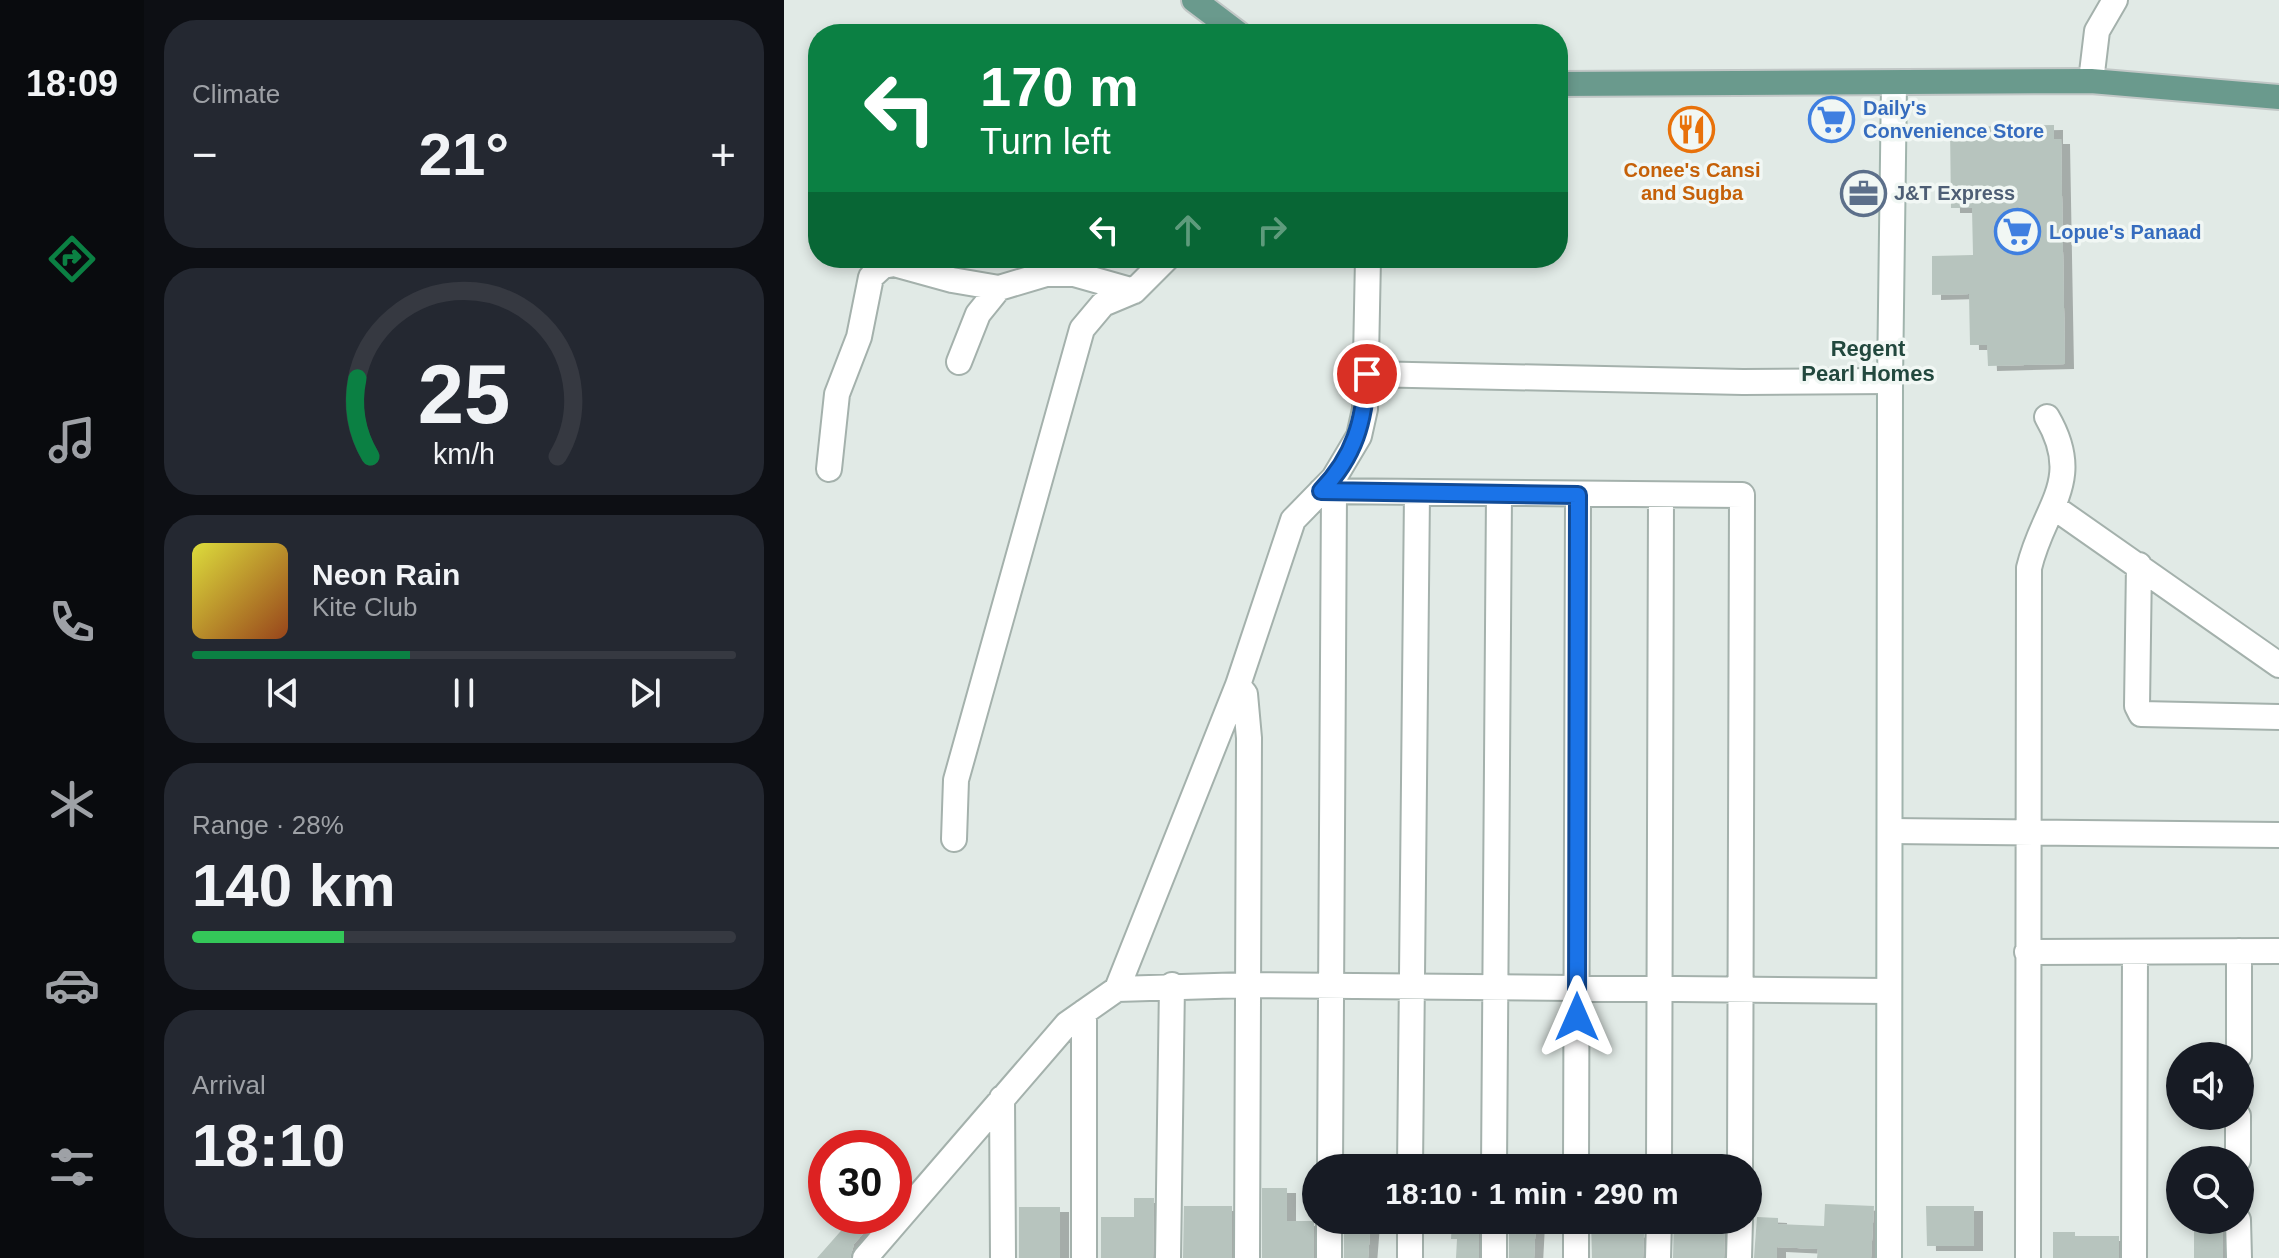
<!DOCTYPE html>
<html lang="en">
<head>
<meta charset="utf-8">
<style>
	body { margin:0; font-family:Arial,sans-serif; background:#242831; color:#f1f3f6; height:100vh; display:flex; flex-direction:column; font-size:30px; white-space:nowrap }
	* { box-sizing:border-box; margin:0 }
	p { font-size:26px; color:#9ea1a6 }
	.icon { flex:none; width:44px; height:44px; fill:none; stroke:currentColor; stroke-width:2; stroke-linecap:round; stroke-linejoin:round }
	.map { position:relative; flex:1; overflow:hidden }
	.panel { display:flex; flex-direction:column; gap:20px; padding:20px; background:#0d0f14; width:640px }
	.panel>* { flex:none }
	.banner { position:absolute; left:24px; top:24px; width:760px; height:244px; border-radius:32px; box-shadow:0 4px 12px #0003; background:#0b8043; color:#fff; overflow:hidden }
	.fabs { position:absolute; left:1382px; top:1042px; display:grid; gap:16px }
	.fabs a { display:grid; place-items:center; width:88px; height:88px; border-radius:50%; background:#171b24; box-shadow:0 4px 12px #0003; font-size:40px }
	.speed { position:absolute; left:24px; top:1130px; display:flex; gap:16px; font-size:40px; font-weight:700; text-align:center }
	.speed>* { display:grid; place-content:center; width:104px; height:104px; border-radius:50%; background:#171b24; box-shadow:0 4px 12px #0003; line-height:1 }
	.speed .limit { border:12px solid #d22; background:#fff; color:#111 }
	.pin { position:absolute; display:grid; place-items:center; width:68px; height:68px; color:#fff; margin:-34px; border:4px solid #fff; border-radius:50%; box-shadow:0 2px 8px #0007 }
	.me { position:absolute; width:88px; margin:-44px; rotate:0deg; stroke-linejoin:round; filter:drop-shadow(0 0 6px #0008) }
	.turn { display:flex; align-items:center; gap:28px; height:168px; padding:0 40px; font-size:36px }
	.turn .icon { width:104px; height:104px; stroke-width:2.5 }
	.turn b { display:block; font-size:56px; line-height:68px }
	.lanes { display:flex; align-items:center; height:76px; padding:0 40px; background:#0003; justify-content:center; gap:40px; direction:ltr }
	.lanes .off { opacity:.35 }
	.big { font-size:60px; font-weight:800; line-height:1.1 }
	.panel .tile { flex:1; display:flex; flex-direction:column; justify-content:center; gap:12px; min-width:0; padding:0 28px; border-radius:32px; background:#242831 }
	.panel .dial { align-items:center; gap:0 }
	.dial svg { height:208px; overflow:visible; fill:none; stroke:#363941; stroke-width:7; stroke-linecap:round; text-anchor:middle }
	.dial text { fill:#f1f3f6; stroke:none }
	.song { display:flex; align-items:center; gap:24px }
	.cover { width:96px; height:96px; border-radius:12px; background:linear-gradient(135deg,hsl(60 70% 55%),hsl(20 70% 35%)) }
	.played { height:8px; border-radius:4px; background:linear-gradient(90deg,#0b8043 40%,#363941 40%) }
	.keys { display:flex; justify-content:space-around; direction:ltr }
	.heat { display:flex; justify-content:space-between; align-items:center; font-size:44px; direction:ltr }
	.charge { height:12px; border-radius:6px; background:linear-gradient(90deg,#34c759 28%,#363941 0) }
	.trip { position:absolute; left:518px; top:1154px; width:460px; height:80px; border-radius:40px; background:#171b24; box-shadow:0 4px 12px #0003; font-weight:800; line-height:80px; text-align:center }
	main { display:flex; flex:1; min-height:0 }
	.menu { display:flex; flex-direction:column; width:144px; justify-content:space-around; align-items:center; background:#090b0e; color:#9ea1a6 }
	.menu .icon { width:56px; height:56px }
	.menu .selected { color:#0b8043 }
	.menu b { font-size:36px; color:#f1f3f6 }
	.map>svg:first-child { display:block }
</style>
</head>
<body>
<main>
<nav class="menu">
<b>18:09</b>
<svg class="icon selected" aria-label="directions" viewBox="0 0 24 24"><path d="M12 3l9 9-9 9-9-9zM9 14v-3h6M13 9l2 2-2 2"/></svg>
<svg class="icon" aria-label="music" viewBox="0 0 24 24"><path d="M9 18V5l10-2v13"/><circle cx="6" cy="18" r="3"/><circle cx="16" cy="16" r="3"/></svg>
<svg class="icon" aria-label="phone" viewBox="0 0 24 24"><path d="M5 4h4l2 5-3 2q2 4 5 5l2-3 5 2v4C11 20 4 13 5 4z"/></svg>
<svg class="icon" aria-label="climate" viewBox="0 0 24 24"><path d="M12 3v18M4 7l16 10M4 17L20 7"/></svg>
<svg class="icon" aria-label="car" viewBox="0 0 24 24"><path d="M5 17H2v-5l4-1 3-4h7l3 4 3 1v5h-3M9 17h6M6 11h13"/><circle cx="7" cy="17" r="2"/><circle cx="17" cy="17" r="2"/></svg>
<svg class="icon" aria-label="filters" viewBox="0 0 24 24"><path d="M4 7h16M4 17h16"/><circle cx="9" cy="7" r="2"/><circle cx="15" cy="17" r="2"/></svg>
</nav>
<section class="panel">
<div class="tile"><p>Climate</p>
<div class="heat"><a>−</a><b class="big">21°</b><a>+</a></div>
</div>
<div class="tile dial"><svg viewBox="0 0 100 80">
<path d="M14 69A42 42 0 1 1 86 69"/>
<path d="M14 69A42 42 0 0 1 9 39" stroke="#0b8043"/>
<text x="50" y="56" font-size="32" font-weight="700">25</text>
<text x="50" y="72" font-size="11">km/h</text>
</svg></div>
<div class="tile">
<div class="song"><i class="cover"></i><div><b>Neon Rain</b><p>Kite Club</p></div></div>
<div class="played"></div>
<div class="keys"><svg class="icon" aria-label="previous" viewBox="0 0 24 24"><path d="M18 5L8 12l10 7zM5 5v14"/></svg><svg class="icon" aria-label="pause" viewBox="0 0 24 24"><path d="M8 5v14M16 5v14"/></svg><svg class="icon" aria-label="next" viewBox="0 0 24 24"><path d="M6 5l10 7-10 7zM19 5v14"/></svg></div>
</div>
<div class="tile"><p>Range · 28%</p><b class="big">140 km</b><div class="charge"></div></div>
<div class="tile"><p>Arrival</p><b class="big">18:10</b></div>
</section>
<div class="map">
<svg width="1495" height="1258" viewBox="0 0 1495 1258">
	<defs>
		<filter id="shadow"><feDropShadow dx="9" dy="5" stdDeviation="0" flood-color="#0004"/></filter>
	</defs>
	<rect width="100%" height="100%" fill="#e1eae6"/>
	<path fill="#b7c4be" filter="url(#shadow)" d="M 1270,125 L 1270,139 L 1277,139 L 1281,364 L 1204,366 L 1203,345 L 1186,345 L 1185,294 L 1148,295 L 1148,256 L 1189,255 L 1188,208 L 1167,208 L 1166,127 Z
		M 478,1188 L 503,1188 L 503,1221 L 530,1221 L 530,1258 L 478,1258 Z
		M 350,1198 L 370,1198 L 369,1258 L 317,1258 L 317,1217 L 350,1217 Z
		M 1041,1204 L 1090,1206 L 1087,1258 L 1033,1258 L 1034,1249 L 993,1247 L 993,1258 L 970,1258 L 973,1217 L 994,1218 L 994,1224 L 1040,1226 Z
		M 400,1206 L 448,1206 L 448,1258 L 399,1258 Z
		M 1142,1206 L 1190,1206 L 1190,1246 L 1143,1246 Z
		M 235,1207 L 276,1207 L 276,1258 L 235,1258 Z
		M 70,1216 L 94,1216 L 70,1244 L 66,1258 L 33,1258 Z
		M 587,1220 L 584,1258 L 560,1258 L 560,1221 Z
		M 725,1220 L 752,1220 L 750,1258 L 725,1258 Z
		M 807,1220 L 833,1220 L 832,1232 L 860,1233 L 859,1258 L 808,1258 Z
		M 890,1220 L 941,1220 L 940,1258 L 889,1258 Z
		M 1410,1220 L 1439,1220 L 1439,1258 L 1410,1258 Z
		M 668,1221 L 695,1222 L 695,1258 L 672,1258 L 673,1239 L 667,1239 Z
		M 1269,1232 L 1291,1232 L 1291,1236 L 1335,1236 L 1335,1258 L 1269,1258 Z"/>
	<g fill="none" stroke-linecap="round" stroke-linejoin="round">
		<defs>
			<path id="street" d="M 1307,81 L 1313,31 L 1331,0
				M 175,362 L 194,314 L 215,288
				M 583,374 L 959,382 L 1106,381
				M 45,469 L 53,394 L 75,337 L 87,277 L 99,266 L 110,264 L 168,280 L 215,288 L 262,274 L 290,274 L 350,291 L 383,258
				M 537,491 L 958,495 L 956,1168
				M 1271,508 L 1495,665
				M 1355,565 L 1353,706 L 1357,714 L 1495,717
				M 454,685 L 461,694 L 465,738 L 463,1258
				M 1106,831 L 1495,835
				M 170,839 L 172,780 L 298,329 L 319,304 L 350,291
				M 1243,952 L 1495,951
				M 333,989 L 463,985 L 1104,991
				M 300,1012 L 300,1258
				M 1455,1056 L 1455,951
				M 218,1098 L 219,1258
				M 1454,1160 L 1454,1116
				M 546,1168 L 550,493
				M 626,1168 L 633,493
				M 710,1168 L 715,494
				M 792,1168 L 794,495
				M 875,1168 L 877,495
				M 626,1220 L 626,1258
				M 710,1220 L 710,1258
				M 1454,1220 L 1455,1258
				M 81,1258 L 283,1024 L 333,989 L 454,685 L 509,520 L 550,478 L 575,436 L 581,409 L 584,258
				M 384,1258 L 388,985
				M 545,1258 L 545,1220
				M 792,1258 L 792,1220
				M 874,1258 L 875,1220
				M 955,1258 L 956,1220
				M 1244,1258 L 1245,568 C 1259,507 1301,482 1263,417
				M 1350,1258 L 1351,952"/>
			<path id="secondary" d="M 1105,1258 L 1106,381 L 1110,84"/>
			<path id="primary" d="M 410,0 L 455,34
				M 774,84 L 1307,81 L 1495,97"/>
		</defs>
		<use href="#street" stroke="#a4b1ac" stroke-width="28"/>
		<use href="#secondary" stroke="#a1b4ad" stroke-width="28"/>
		<use href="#primary" stroke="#c1c7c6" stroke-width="28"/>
		<use href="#street" stroke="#fff" stroke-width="24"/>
		<use href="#secondary" stroke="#fff" stroke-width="24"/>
		<use href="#primary" stroke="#6a9a8d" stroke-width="24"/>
	</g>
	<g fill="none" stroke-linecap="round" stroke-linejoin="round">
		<defs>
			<path id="route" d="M 583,374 C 580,421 571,456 537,491 L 794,495 L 793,1017"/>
		</defs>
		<use href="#route" stroke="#114b97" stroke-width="20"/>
		<use href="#route" stroke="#1a73e8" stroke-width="14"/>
	</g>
	<defs>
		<symbol id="supermarket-ring" viewBox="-11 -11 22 22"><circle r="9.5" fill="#f1f7f4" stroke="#3f7fe0" stroke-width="1.5"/><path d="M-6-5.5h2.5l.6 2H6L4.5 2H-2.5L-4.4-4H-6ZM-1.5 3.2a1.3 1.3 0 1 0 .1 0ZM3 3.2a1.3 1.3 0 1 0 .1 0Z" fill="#3f7fe0"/></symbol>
		<symbol id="restaurant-ring" viewBox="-11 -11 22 22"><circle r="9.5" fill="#f1f7f4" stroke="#e8710a" stroke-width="1.5"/><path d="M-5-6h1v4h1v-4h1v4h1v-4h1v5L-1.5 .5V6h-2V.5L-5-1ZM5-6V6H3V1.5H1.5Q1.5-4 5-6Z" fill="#e8710a"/></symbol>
		<symbol id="office-ring" viewBox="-11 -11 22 22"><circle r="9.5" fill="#f1f7f4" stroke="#5c6f8a" stroke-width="1.5"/><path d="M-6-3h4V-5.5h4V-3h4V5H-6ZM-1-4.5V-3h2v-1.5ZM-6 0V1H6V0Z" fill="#5c6f8a"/></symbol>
	</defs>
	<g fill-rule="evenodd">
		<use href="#supermarket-ring" x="1022" y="94" width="51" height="51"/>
		<use href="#restaurant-ring" x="882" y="104" width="51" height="51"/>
		<use href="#office-ring" x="1054" y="168" width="51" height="51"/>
		<use href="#supermarket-ring" x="1208" y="206" width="51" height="51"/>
	</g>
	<g text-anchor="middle" stroke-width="7" stroke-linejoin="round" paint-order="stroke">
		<g font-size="20" font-weight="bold" fill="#366cbe" stroke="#f1f7f4" text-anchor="start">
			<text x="1079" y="115">Daily's<tspan x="1079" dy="23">Convenience Store</tspan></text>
			<text x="1265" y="239">Lopue's Panaad</text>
		</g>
		<g font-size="20" font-weight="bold" fill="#c56008" stroke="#f1f7f4">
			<text x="908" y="177">Conee's Cansi<tspan x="908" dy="23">and Sugba</tspan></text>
		</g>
		<g font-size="20" font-weight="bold" fill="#4e5e75" stroke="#f1f7f4" text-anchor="start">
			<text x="1110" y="200">J&amp;T Express</text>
		</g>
		<g font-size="22" font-weight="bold" fill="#22483e" stroke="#f1f7f4">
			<text x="1084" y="356">Regent<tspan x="1084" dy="25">Pearl Homes</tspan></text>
		</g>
	</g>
</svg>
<div class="fabs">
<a><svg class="icon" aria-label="sound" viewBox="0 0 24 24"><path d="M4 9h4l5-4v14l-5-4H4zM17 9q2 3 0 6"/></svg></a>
<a><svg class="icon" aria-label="search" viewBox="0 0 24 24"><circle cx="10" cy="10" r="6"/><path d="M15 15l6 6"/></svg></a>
</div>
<div class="speed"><div class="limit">30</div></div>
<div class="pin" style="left:583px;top:374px;background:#d93025"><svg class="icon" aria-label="arrive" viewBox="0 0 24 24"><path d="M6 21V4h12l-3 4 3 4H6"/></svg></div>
<svg class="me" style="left:793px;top:1017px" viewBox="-20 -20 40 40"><path d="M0-17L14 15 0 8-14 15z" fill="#1a73e8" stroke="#fff" stroke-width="4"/></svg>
<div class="trip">18:10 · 1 min · 290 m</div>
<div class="banner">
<div class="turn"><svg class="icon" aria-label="left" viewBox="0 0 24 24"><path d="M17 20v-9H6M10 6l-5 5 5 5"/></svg><div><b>170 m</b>Turn left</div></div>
<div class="lanes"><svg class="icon" aria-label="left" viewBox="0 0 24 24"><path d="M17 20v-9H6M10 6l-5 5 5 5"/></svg><svg class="icon off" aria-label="ahead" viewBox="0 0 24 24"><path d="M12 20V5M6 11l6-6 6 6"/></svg><svg class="icon off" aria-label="right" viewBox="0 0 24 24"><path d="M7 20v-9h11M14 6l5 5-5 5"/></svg></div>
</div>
</div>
</main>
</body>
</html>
